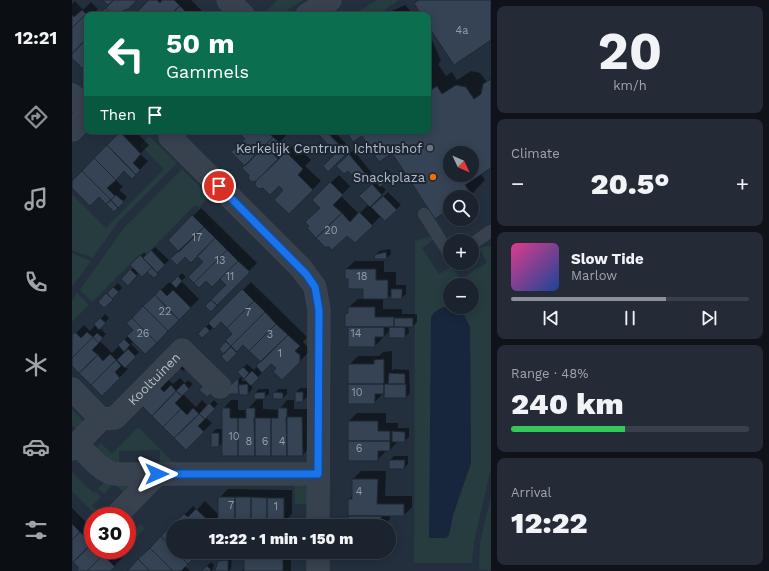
<!DOCTYPE html>
<html lang="en">
<head>
<meta charset="utf-8">
<style>
	body { margin:0; font-family:"Work Sans",sans-serif; background:#242b36; color:#f1f3f6; height:100vh; display:flex; flex-direction:column; font-size:15px; white-space:nowrap }
	* { box-sizing:border-box; margin:0 }
	p { font-size:13px; color:#a0a4aa }
	.icon { flex:none; width:22px; height:22px; fill:none; stroke:currentColor; stroke-width:2; stroke-linecap:round; stroke-linejoin:round }
	.map { position:relative; flex:1; overflow:hidden }
	.sheet { display:flex; flex-direction:column; gap:6px; padding:6px; background:#0f1319; width:278px }
	.sheet>* { flex:none }
	.top-card { position:absolute; left:12px; top:12px; width:347px; height:122px; border-radius:8px; box-shadow:0 2px 10px #0003,0 0 0 1px #39404a; background:#0b6e4f; color:#fff; overflow:hidden }
	.needle { width:26px; rotate:134deg }
	.buttons { position:absolute; left:371px; top:146px; display:grid; gap:8px }
	.buttons a { display:grid; place-items:center; width:36px; height:36px; border-radius:50%; background:#1b232e; box-shadow:0 2px 10px #0003,0 0 0 1px #39404a; font-size:20px }
	.speed { position:absolute; left:12px; top:507px; display:flex; gap:8px; font-size:20px; font-weight:700; text-align:center }
	.speed>* { display:grid; place-content:center; width:52px; height:52px; border-radius:50%; background:#1b232e; box-shadow:0 2px 10px #0003,0 0 0 1px #39404a; line-height:1 }
	.speed .limit { border:6px solid #d22; background:#fff; color:#111 }
	.pin { position:absolute; display:grid; place-items:center; width:34px; height:34px; color:#fff; margin:-17px; border:2px solid #fff; border-radius:50%; box-shadow:0 1px 4px #0007 }
	.me { position:absolute; width:44px; margin:-22px; rotate:90deg; stroke-linejoin:round; filter:drop-shadow(0 0 3px #0008) }
	.turn { display:flex; align-items:center; gap:14px; height:84px; padding:0 16px; font-size:18px }
	.turn .icon { width:52px; height:52px; stroke-width:2.5 }
	.turn b { display:block; font-size:28px; line-height:34px }
	.then { display:flex; align-items:center; height:38px; padding:0 16px; background:#0003; gap:8px; font-size:15px }
	.big { font-size:30px; font-weight:800; line-height:1.1 }
	.sheet .widget { flex:1; display:flex; flex-direction:column; justify-content:center; gap:6px; min-width:0; padding:0 14px; border-radius:8px; background:#242b36 }
	.sheet .dial { align-items:center; gap:0 }
	.dial b { font-size:52px; line-height:1 }
	.song { display:flex; align-items:center; gap:12px }
	.cover { width:48px; height:48px; border-radius:6px; background:linear-gradient(135deg,hsl(330 70% 55%),hsl(220 70% 35%)) }
	.played { height:4px; border-radius:2px; background:linear-gradient(90deg,#8c9099 65%,#39404a 65%) }
	.keys { display:flex; justify-content:space-around; direction:ltr }
	.heat { display:flex; justify-content:space-between; align-items:center; font-size:22px; direction:ltr }
	.charge { height:6px; border-radius:3px; background:linear-gradient(90deg,#34c759 48%,#39404a 0) }
	.trip { position:absolute; left:94px; top:519px; width:230px; height:40px; border-radius:20px; background:#1b232e; box-shadow:0 2px 10px #0003,0 0 0 1px #39404a; font-weight:800; line-height:40px; text-align:center }
	main { display:flex; flex:1; min-height:0 }
	.tab-bar { display:flex; flex-direction:column; width:72px; justify-content:space-around; align-items:center; background:#0b0e12; color:#a0a4aa }
	.tab-bar .icon { width:28px; height:28px }
	.tab-bar .active { color:#8c9099 }
	.tab-bar b { font-size:18px; color:#f1f3f6 }
	.map>svg:first-child { display:block }
</style>
</head>
<body>
<main>
<nav class="tab-bar">
<b>12:21</b>
<svg class="icon active" aria-label="directions" viewBox="0 0 24 24"><path d="M12 3l9 9-9 9-9-9zM9 14v-3h6M13 9l2 2-2 2"/></svg>
<svg class="icon" aria-label="music" viewBox="0 0 24 24"><path d="M9 18V5l10-2v13"/><circle cx="6" cy="18" r="3"/><circle cx="16" cy="16" r="3"/></svg>
<svg class="icon" aria-label="phone" viewBox="0 0 24 24"><path d="M5 4h4l2 5-3 2q2 4 5 5l2-3 5 2v4C11 20 4 13 5 4z"/></svg>
<svg class="icon" aria-label="climate" viewBox="0 0 24 24"><path d="M12 3v18M4 7l16 10M4 17L20 7"/></svg>
<svg class="icon" aria-label="car" viewBox="0 0 24 24"><path d="M5 17H2v-5l4-1 3-4h7l3 4 3 1v5h-3M9 17h6M6 11h13"/><circle cx="7" cy="17" r="2"/><circle cx="17" cy="17" r="2"/></svg>
<svg class="icon" aria-label="filters" viewBox="0 0 24 24"><path d="M4 7h16M4 17h16"/><circle cx="9" cy="7" r="2"/><circle cx="15" cy="17" r="2"/></svg>
</nav>
<div class="map">
<svg width="419" height="571" viewBox="0 0 419 571">
	<rect width="100%" height="100%" fill="#242f3e"/>
	<path fill="#263c3f" fill-rule="evenodd" d="M 205,0 L 231,0 L 208,15 L 191,15 Z
		M 305,0 L 327,0 L 305,15 L 281,15 Z
		M 77,136 L 105,163 L 46,222 L 21,258 L 0,250 L 0,194 L 34,228 L 92,169 L 68,145 Z
		M 110,169 L 137,196 L 127,208 L 123,205 L 71,258 L 67,255 L 20,302 L 8,290 L 52,228 Z
		M 360,236 L 362,239 L 350,248 L 367,274 L 380,266 L 389,279 L 415,262 L 407,248 L 415,246 L 419,247 L 419,468 L 402,542 L 400,563 L 342,563 L 343,241 ZM 378,285 L 400,285 L 400,307 L 385,307 L 389,310 L 398,327 L 399,463 L 381,515 L 377,535 L 368,308 L 378,306 Z
		M 0,253 L 19,261 L 0,287 Z
		M 5,293 L 17,305 L 0,322 L 0,301 Z
		M 0,409 L 12,422 L 7,432 L 0,425 Z
		M 66,427 L 102,463 L 88,466 L 88,450 L 47,451 L 47,467 L 41,466 L 24,449 L 29,443 L 40,454 Z
		M 0,472 L 21,493 L 23,491 L 29,497 L 20,506 L 30,516 L 25,516 L 0,491 Z
		M 34,480 L 61,481 L 54,495 L 42,483 L 32,494 L 26,489 Z
		M 222,481 C 237,486 236,490 238,504 L 223,504 Z
		M 419,496 L 419,568 L 417,570 L 407,570 L 408,543 Z
		M 69,524 L 73,529 L 55,546 L 55,538 Z"/>
	<path fill="#17263c" d="M 378,306 L 385,307 L 389,309 L 398,327 L 399,463 L 381,515 L 377,535 L 374,538 L 357,538 L 359,317 C 364,309 369,308 378,306 Z"/>
	<path fill="#0007" fill-rule="evenodd" d="M 79,0 L 119,0 L 134,15 L 64,15 Z
		M 3,1 L 11,10 L 19,2 L 26,9 L 20,15 L 15,15 L 15,72 L 0,57 L 0,4 Z
		M 333,5 L 342,15 L 311,15 Z
		M 356,31 L 369,61 L 366,64 L 374,76 L 380,72 L 385,80 L 399,71 L 408,73 L 415,82 L 419,78 L 419,167 L 409,174 L 413,180 L 399,195 L 395,197 L 378,197 L 378,208 L 320,152 L 290,135 L 275,131 L 356,131 ZM 378,153 L 400,153 L 400,175 L 378,175 Z
		M 51,131 L 63,131 L 77,145 L 68,154 L 76,161 L 60,178 L 52,170 L 43,179 L 51,187 L 47,190 L 55,197 L 42,211 L 27,195 L 0,186 L 0,182 Z
		M 168,131 L 212,131 L 215,134 L 207,143 L 215,151 L 223,144 L 239,160 L 233,166 L 249,181 L 217,213 L 212,190 L 207,185 L 186,180 L 181,181 L 174,166 L 174,139 Z
		M 245,131 L 262,131 L 279,149 L 256,170 L 266,153 Z
		M 281,150 L 300,173 L 296,177 L 265,166 Z
		M 315,169 L 320,175 L 309,185 L 314,190 L 302,203 L 304,204 L 316,192 L 329,205 L 313,220 L 309,216 L 283,242 L 241,200 L 267,175 L 278,186 L 269,196 L 287,214 L 297,204 L 289,196 Z
		M 129,208 L 185,263 L 139,310 L 155,285 L 125,255 L 108,251 L 97,240 Z
		M 83,247 L 97,260 L 82,277 L 75,270 L 67,272 L 56,284 L 50,279 L 62,267 L 60,265 L 72,252 L 75,255 Z
		M 318,249 L 319,254 L 315,258 L 303,256 L 307,251 Z
		M 283,261 L 312,261 L 312,272 L 324,272 L 324,285 L 334,285 L 334,294 L 330,298 L 320,294 L 316,298 L 311,298 L 311,309 L 330,309 L 330,314 L 345,314 L 345,322 L 341,326 L 336,326 L 337,333 L 332,337 L 318,330 L 303,346 L 277,326 L 274,314 L 277,311 L 277,307 L 286,299 L 292,299 L 292,288 L 277,278 L 274,269 Z
		M 110,273 L 114,277 L 109,281 L 127,299 L 73,353 L 61,341 L 59,344 L 67,352 L 53,366 L 56,369 L 30,395 L 0,365 L 0,337 L 12,325 L 18,331 L 33,314 L 37,318 L 28,328 L 34,334 L 28,341 L 40,353 L 62,330 L 56,323 L 97,282 L 99,284 Z
		M 179,282 L 235,337 L 231,342 L 236,347 L 236,353 L 210,379 L 206,368 L 199,362 L 180,384 L 180,389 L 176,394 L 152,393 L 170,376 L 167,372 L 175,364 L 182,370 L 190,362 L 171,344 L 155,361 L 150,356 L 161,334 L 149,321 L 130,337 L 127,334 ZM 170,376 L 175,381 L 170,381 Z
		M 46,283 L 50,288 L 32,307 L 27,302 Z
		M 320,351 L 320,371 L 322,369 L 337,370 L 338,393 L 334,397 L 311,393 L 302,403 L 277,365 L 286,356 L 307,356 L 311,352 Z
		M 120,363 L 111,371 L 106,366 Z
		M 95,378 L 101,384 L 108,378 L 113,383 L 116,380 L 121,384 L 111,394 L 124,407 L 130,400 L 136,406 L 142,400 L 146,404 L 133,417 L 140,423 L 114,449 L 69,404 Z
		M 228,388 L 235,388 L 235,397 L 231,401 L 222,401 L 222,409 L 238,409 L 239,446 L 231,455 L 151,442 L 147,446 L 140,433 L 144,429 L 151,429 L 151,409 L 159,400 L 166,400 L 166,410 L 175,410 L 186,398 L 183,393 L 187,389 L 197,389 L 197,394 L 191,398 L 191,409 L 207,410 L 215,400 L 224,400 L 224,392 Z
		M 206,389 L 215,389 L 215,394 L 211,398 L 202,393 Z
		M 285,413 L 314,413 L 314,423 L 326,423 L 326,428 L 337,428 L 337,437 L 332,441 L 326,441 L 318,450 L 314,450 L 314,451 L 305,460 L 277,421 Z
		M 322,456 L 336,456 L 336,464 L 332,468 L 318,460 Z
		M 289,471 L 314,471 L 313,496 L 340,496 L 340,507 L 332,515 L 318,515 L 318,519 L 313,523 L 313,526 L 277,526 L 277,499 L 281,495 L 281,479 Z
		M 156,489 L 220,490 L 220,514 L 211,523 L 211,526 L 188,526 L 188,522 L 179,522 L 176,526 L 156,526 L 156,522 L 147,518 L 140,525 L 141,526 L 101,526 L 101,552 L 127,552 L 113,566 L 118,571 L 56,571 L 121,506 L 125,510 L 133,501 L 147,515 L 147,498 Z
		M 0,508 L 21,529 L 21,550 L 43,550 L 50,558 L 37,571 L 5,571 L 9,568 L 0,559 Z
		M 179,552 L 219,552 L 219,571 L 170,571 L 173,568 L 173,557 Z
		M 151,557 L 160,557 L 159,569 L 157,571 L 144,571 L 147,562 Z
		M 139,562 L 142,565 L 140,571 L 130,571 Z"/>
	<path fill="#364354" stroke="#1f2835" fill-rule="evenodd" d="M 31,0 L 42,0 L 36,5 Z
		M 42,0 L 65,0 L 56,9 L 41,15 L 34,8 Z
		M 77,0 L 85,0 L 88,3 L 90,0 L 102,0 L 108,6 L 98,15 L 62,15 Z
		M 347,0 L 419,0 L 419,40 L 382,65 L 356,26 L 356,15 L 349,15 L 342,3 Z
		M 108,6 L 117,15 L 98,15 Z
		M 34,8 L 41,15 L 29,15 L 28,13 Z
		M 10,10 L 14,14 L 0,28 L 0,15 L 2,17 Z
		M 14,14 L 15,22 L 11,26 L 15,30 L 15,38 L 0,54 L 0,28 Z
		M 15,38 L 15,64 L 10,68 L 0,58 L 0,54 Z
		M 419,79 L 419,168 L 393,185 L 400,195 L 397,197 L 378,197 L 378,209 L 363,219 L 320,153 L 307,162 L 290,136 L 281,142 L 274,131 L 356,131 L 356,85 L 359,90 L 365,86 L 370,94 L 384,85 L 394,87 L 402,99 L 409,94 L 411,84 ZM 378,153 L 400,153 L 400,175 L 378,175 Z
		M 167,131 L 195,131 L 201,137 L 173,166 L 159,152 L 173,139 L 166,132 Z
		M 243,131 L 254,131 L 275,153 L 256,172 L 251,166 L 264,153 Z
		M 48,132 L 69,154 L 61,163 L 68,170 L 64,175 L 35,145 Z
		M 201,137 L 208,143 L 199,152 L 206,159 L 184,181 L 180,182 L 176,178 L 177,175 L 170,168 Z
		M 35,145 L 64,175 L 60,179 L 52,171 L 44,180 L 22,158 Z
		M 214,152 L 231,169 L 226,175 L 241,190 L 217,214 L 202,200 L 211,190 L 207,186 L 198,195 L 191,188 L 187,189 L 183,185 L 184,181 Z
		M 277,154 L 297,178 L 288,185 L 276,171 L 272,174 L 264,166 Z
		M 22,158 L 44,180 L 35,188 L 43,196 L 39,200 L 10,171 Z
		M 10,171 L 39,200 L 34,204 L 27,197 L 18,206 L 0,188 L 0,181 Z
		M 311,172 L 317,179 L 308,187 L 302,179 Z
		M 258,182 L 271,195 L 261,205 L 270,213 L 244,238 L 235,228 L 237,226 L 233,222 L 248,208 L 240,200 Z
		M 300,184 L 310,195 L 298,207 L 287,196 Z
		M 44,195 L 52,202 L 46,208 L 39,200 Z
		M 311,196 L 325,210 L 313,221 L 299,207 Z
		M 39,200 L 46,208 L 42,212 L 34,204 Z
		M 287,212 L 301,226 L 283,243 L 275,236 L 260,250 L 256,246 L 254,248 L 244,238 L 270,213 L 278,222 Z
		M 120,215 L 132,227 L 107,252 L 96,240 Z
		M 132,227 L 143,238 L 119,263 L 113,257 L 105,265 L 98,259 Z
		M 143,238 L 155,250 L 122,283 L 116,277 L 131,262 L 125,256 Z
		M 79,250 L 93,265 L 85,273 L 71,258 Z
		M 155,250 L 166,261 L 140,287 L 134,281 L 127,288 L 122,283 Z
		M 314,252 L 315,259 L 303,259 L 302,255 Z
		M 68,255 L 80,267 L 70,277 L 58,265 Z
		M 166,261 L 178,272 L 145,305 L 139,300 L 154,285 L 148,279 Z
		M 80,267 L 86,274 L 82,278 L 75,272 Z
		M 58,269 L 65,276 L 56,286 L 49,279 Z
		M 273,269 L 304,269 L 304,280 L 316,280 L 316,299 L 291,299 L 291,289 L 276,289 L 276,279 L 273,279 Z
		M 106,276 L 110,281 L 104,288 L 99,283 Z
		M 41,287 L 47,292 L 40,299 L 35,293 Z
		M 88,289 L 95,296 L 101,290 L 119,308 L 107,320 L 83,295 Z
		M 170,289 L 182,301 L 155,328 L 149,322 L 142,329 L 136,323 Z
		M 319,289 L 330,289 L 330,299 L 319,299 Z
		M 34,293 L 41,300 L 32,308 L 26,302 Z
		M 83,295 L 107,320 L 96,331 L 71,306 Z
		M 139,300 L 145,305 L 139,312 L 133,306 Z
		M 182,301 L 193,312 L 159,346 L 153,341 L 160,334 L 155,328 Z
		M 71,306 L 96,331 L 85,343 L 60,318 Z
		M 276,307 L 303,307 L 303,317 L 322,317 L 322,327 L 273,327 L 273,314 L 276,313 Z
		M 193,312 L 204,324 L 177,351 L 171,345 L 165,352 L 159,346 Z
		M 28,318 L 34,323 L 27,330 L 22,324 Z
		M 60,318 L 85,343 L 73,354 L 55,336 L 61,330 L 54,323 Z
		M 322,318 L 341,318 L 341,327 L 322,327 Z
		M 204,324 L 216,335 L 189,362 L 177,351 Z
		M 133,326 L 138,331 L 130,338 L 126,334 Z
		M 276,327 L 312,327 L 312,337 L 303,337 L 303,347 L 276,347 Z
		M 317,327 L 333,327 L 333,338 L 317,338 Z
		M 3,332 L 9,338 L 15,332 L 21,337 L 0,358 L 0,335 Z
		M 25,333 L 31,338 L 27,343 L 21,337 Z
		M 216,335 L 228,346 L 223,351 L 228,355 L 228,362 L 210,380 L 201,372 L 204,368 L 199,364 L 190,373 L 184,366 Z
		M 21,337 L 27,343 L 20,350 L 26,355 L 7,373 L 0,366 L 0,358 Z
		M 52,339 L 58,345 L 52,352 L 46,345 Z
		M 154,341 L 159,346 L 152,354 L 147,349 Z
		M 159,347 L 165,353 L 155,363 L 149,356 Z
		M 56,349 L 64,357 L 53,368 L 45,360 Z
		M 38,354 L 44,360 L 19,385 L 7,373 L 26,355 L 31,361 Z
		M 312,359 L 312,384 L 276,384 L 276,364 L 302,364 L 302,360 Z
		M 44,360 L 49,366 L 43,372 L 48,378 L 30,396 L 19,385 Z
		M 171,367 L 177,373 L 172,379 L 165,372 Z
		M 180,371 L 187,378 L 179,386 L 172,379 Z
		M 317,373 L 333,374 L 333,384 L 316,384 Z
		M 166,378 L 167,394 L 150,394 Z
		M 112,383 L 117,389 L 110,396 L 104,391 Z
		M 133,384 L 141,392 L 135,397 L 127,390 Z
		M 176,384 L 176,395 L 167,395 L 166,385 Z
		M 276,384 L 312,384 L 312,394 L 303,394 L 303,404 L 276,404 Z
		M 312,384 L 334,384 L 334,398 L 312,398 Z
		M 99,385 L 104,391 L 80,416 L 68,404 L 86,386 L 92,392 Z
		M 104,391 L 110,396 L 103,403 L 109,409 L 91,427 L 80,416 Z
		M 193,392 L 193,399 L 182,399 L 182,393 Z
		M 201,392 L 211,393 L 211,399 L 201,399 Z
		M 223,392 L 231,392 L 231,402 L 223,402 Z
		M 137,403 L 143,409 L 133,419 L 127,414 Z
		M 121,408 L 127,414 L 102,438 L 91,427 L 109,409 L 115,415 Z
		M 150,408 L 158,408 L 158,418 L 166,418 L 166,456 L 150,456 Z
		M 174,408 L 183,408 L 183,456 L 166,456 L 166,418 L 174,418 Z
		M 206,408 L 215,408 L 215,456 L 199,456 L 199,418 L 206,418 Z
		M 127,414 L 133,419 L 126,426 L 132,432 L 114,450 L 102,438 Z
		M 214,417 L 230,417 L 231,456 L 215,456 Z
		M 182,418 L 199,418 L 199,456 L 183,456 Z
		M 276,421 L 306,421 L 306,431 L 318,431 L 318,441 L 276,441 Z
		M 320,431 L 333,432 L 333,442 L 320,442 Z
		M 139,433 L 147,433 L 147,447 L 139,447 Z
		M 276,441 L 318,441 L 318,451 L 306,451 L 306,461 L 276,461 Z
		M 317,460 L 333,460 L 332,469 L 317,469 Z
		M 280,479 L 306,479 L 305,504 L 332,504 L 332,516 L 276,516 L 276,499 L 280,499 Z
		M 146,497 L 163,497 L 163,526 L 155,526 L 155,523 L 146,523 Z
		M 163,497 L 179,497 L 179,523 L 171,523 L 171,526 L 163,526 Z
		M 179,497 L 195,498 L 195,526 L 187,526 L 187,523 L 179,523 Z
		M 195,498 L 212,498 L 212,523 L 203,523 L 203,526 L 195,526 Z
		M 124,509 L 141,525 L 140,526 L 100,525 L 112,514 L 116,517 Z
		M 276,516 L 309,516 L 310,526 L 276,526 Z
		M 0,524 L 8,532 L 0,540 Z
		M 100,525 L 101,526 L 101,549 L 89,536 Z
		M 8,532 L 20,544 L 1,562 L 0,561 L 0,540 Z
		M 89,536 L 101,549 L 101,552 L 104,552 L 116,564 L 109,571 L 101,571 L 78,548 Z
		M 20,544 L 21,545 L 21,550 L 26,550 L 31,555 L 15,571 L 4,571 L 7,568 L 1,562 Z
		M 78,548 L 101,571 L 78,571 L 66,559 Z
		M 104,552 L 128,552 L 116,564 Z
		M 280,552 L 306,552 L 306,553 L 280,553 Z
		M 31,555 L 43,567 L 38,571 L 15,571 Z
		M 172,557 L 211,557 L 211,571 L 172,571 Z
		M 66,559 L 78,571 L 55,571 Z
		M 156,560 L 156,571 L 143,571 L 146,561 Z
		M 135,566 L 139,570 L 138,571 L 129,571 Z"/>
	<g fill="none" stroke-linecap="round" stroke-linejoin="round">
		<defs>
			<path id="lane" d="M 352,214 L 378,255
				M 400,244 L 419,231"/>
			<g id="street">
				<path d="M 156,0 L 171,15"/>
				<path d="M 235,15 L 258,0"/>
				<path d="M 0,95 L 15,110"/>
				<path d="M 0,130 L 15,115"/>
				<path d="M 104,131 L 98,137 L 229,268 L 243,287 L 247,310 L 246,526"/>
				<path d="M 0,389 L 29,419"/>
				<path d="M 5,444 C 16,454 27,471 43,474 L 246,474"/>
				<path id="s1" d="M 0,449 L 29,419 L 43,418 L 110,350 L 148,387"/>
				<path d="M 44,516 L 85,474"/>
				<path d="M 246,552 L 246,571"/>
			</g>
		</defs>
		<use href="#lane" stroke="#414a57" stroke-width="12"/>
		<use href="#street" stroke="#414a57" stroke-width="23"/>
		<use href="#lane" stroke="#38414e" stroke-width="11"/>
		<use href="#street" stroke="#38414e" stroke-width="22"/>
	</g>
	<g fill="none" stroke-linecap="round" stroke-linejoin="round">
		<defs>
			<path id="route" d="M 85,474 L 246,474 L 247,310 L 243,287 L 234,274 L 147,186"/>
		</defs>
		<use href="#route" stroke="#114b97" stroke-width="10"/>
		<use href="#route" stroke="#1a73e8" stroke-width="7"/>
	</g>
	<circle fill="#6b7280" stroke="#1d2633" stroke-width="1.5" cx="358" cy="148" r="4"/>
	<circle fill="#e8710a" stroke="#1d2633" stroke-width="1.5" cx="361" cy="177" r="4"/>
	<g text-anchor="middle" stroke-width="4" stroke-linejoin="round" paint-order="stroke">
		<g font-size="11" fill="#929caa">
			<text x="390" y="34">4a</text>
			<text x="259" y="234">20</text>
			<text x="125" y="241">17</text>
			<text x="148" y="264">13</text>
			<text x="158" y="280">11</text>
			<text x="290" y="280">18</text>
			<text x="93" y="315">22</text>
			<text x="176" y="316">7</text>
			<text x="71" y="337">26</text>
			<text x="284" y="337">14</text>
			<text x="198" y="338">3</text>
			<text x="208" y="357">1</text>
			<text x="285" y="396">10</text>
			<text x="162" y="440">10</text>
			<text x="177" y="445">8</text>
			<text x="193" y="445">6</text>
			<text x="210" y="445">4</text>
			<text x="287" y="452">6</text>
			<text x="287" y="495">4</text>
			<text x="159" y="509">7</text>
			<text x="204" y="510">1</text>
		</g>
		<g font-size="13" fill="#b4bcc9" stroke="#1d2633" text-anchor="end">
			<text x="350" y="153">Kerkelijk Centrum Ichthushof</text>
			<text x="353" y="182">Snackplaza</text>
		</g>
		<g font-size="13" fill="#b4bcc9" stroke="#1d2633">
			<text dy="5" stroke="none"><textPath href="#s1" startOffset="111">Kooltuinen</textPath></text>
		</g>
	</g>
</svg>
<div class="buttons">
<a><svg class="needle" viewBox="-14 -14 28 28"><path d="M0-13l5 13h-10z" fill="#e53935"/><path d="M0 13l5-13h-10z" fill="#a0a4aa"/></svg></a>
<a><svg class="icon" aria-label="search" viewBox="0 0 24 24"><circle cx="10" cy="10" r="6"/><path d="M15 15l6 6"/></svg></a>
<a>+</a>
<a>−</a>
</div>
<div class="speed"><div class="limit">30</div></div>
<div class="pin" style="left:147px;top:186px;background:#d93025"><svg class="icon" aria-label="arrive" viewBox="0 0 24 24"><path d="M6 21V4h12l-3 4 3 4H6"/></svg></div>
<svg class="me" style="left:85px;top:474px" viewBox="-20 -20 40 40"><path d="M0-17L14 15 0 8-14 15z" fill="#1a73e8" stroke="#fff" stroke-width="4"/></svg>
<div class="trip">12:22 · 1 min · 150 m</div>
<div class="top-card">
<div class="turn"><svg class="icon" aria-label="left" viewBox="0 0 24 24"><path d="M17 20v-9H6M10 6l-5 5 5 5"/></svg><div><b>50 m</b>Gammels</div></div>
<div class="then">Then<svg class="icon" aria-label="arrive" viewBox="0 0 24 24"><path d="M6 21V4h12l-3 4 3 4H6"/></svg></div>
</div>
</div>
<section class="sheet">
<div class="widget dial"><b>20</b><p>km/h</p></div>
<div class="widget"><p>Climate</p>
<div class="heat"><a>−</a><b class="big">20.5°</b><a>+</a></div>
</div>
<div class="widget">
<div class="song"><i class="cover"></i><div><b>Slow Tide</b><p>Marlow</p></div></div>
<div class="played"></div>
<div class="keys"><svg class="icon" aria-label="previous" viewBox="0 0 24 24"><path d="M18 5L8 12l10 7zM5 5v14"/></svg><svg class="icon" aria-label="pause" viewBox="0 0 24 24"><path d="M8 5v14M16 5v14"/></svg><svg class="icon" aria-label="next" viewBox="0 0 24 24"><path d="M6 5l10 7-10 7zM19 5v14"/></svg></div>
</div>
<div class="widget"><p>Range · 48%</p><b class="big">240 km</b><div class="charge"></div></div>
<div class="widget"><p>Arrival</p><b class="big">12:22</b></div>
</section>
</main>
</body>
</html>
